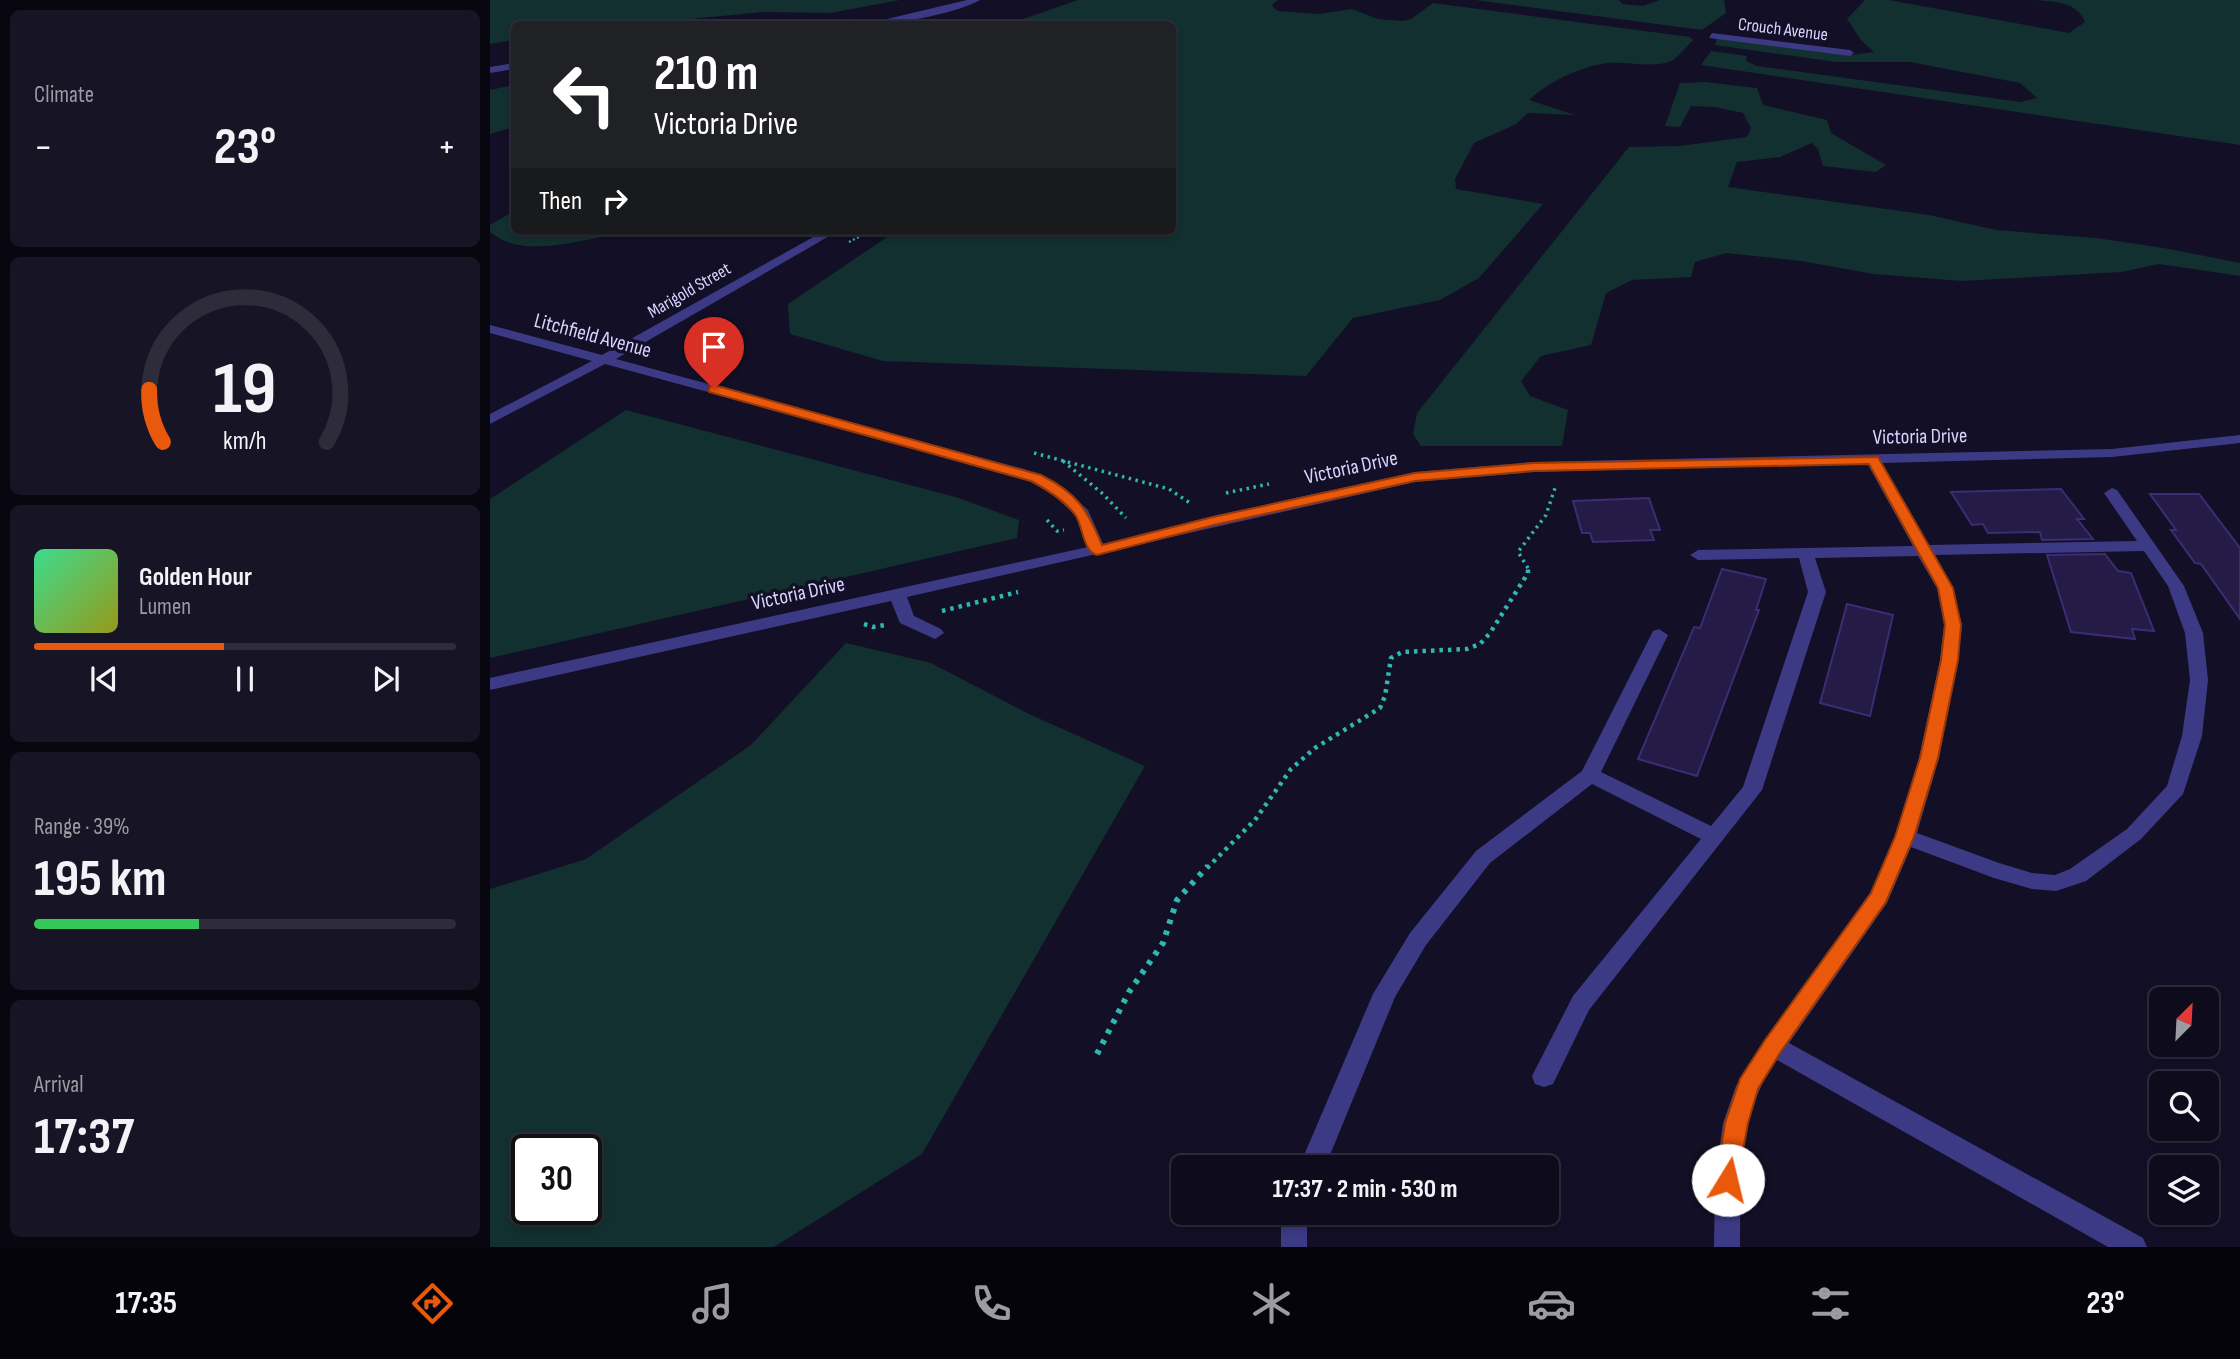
<!DOCTYPE html>
<html lang="en">
<head>
<meta charset="utf-8">
<style>
	body { margin:0; font-family:"Sofia Sans Condensed",sans-serif; background:#171425; color:#f1f3f6; height:100vh; display:flex; flex-direction:column; font-size:26px; white-space:nowrap }
	* { box-sizing:border-box; margin:0 }
	p { font-size:23px; color:#9b9ba3 }
	.icon { flex:none; width:38px; height:38px; fill:none; stroke:currentColor; stroke-width:2; stroke-linecap:round; stroke-linejoin:round }
	.map { position:relative; flex:1; overflow:hidden }
	.panel { display:flex; flex-direction:column; gap:10px; padding:10px; background:#08060f; width:490px }
	.panel>* { flex:none }
	.hud { position:absolute; left:21px; top:21px; width:665px; height:214px; border-radius:10px; box-shadow:0 4px 10px #0003,0 0 0 2px #2e2b3b; background:#202124; color:#fff; overflow:hidden }
	.needle { width:46px; rotate:24deg }
	.buttons { position:absolute; left:1659px; top:987px; display:grid; gap:14px }
	.buttons a { display:grid; place-items:center; width:70px; height:70px; border-radius:10px; background:#0e0b1c; box-shadow:0 4px 10px #0003,0 0 0 2px #2e2b3b; font-size:35px }
	.speed { position:absolute; left:21px; top:1134px; display:flex; gap:14px; font-size:35px; font-weight:700; text-align:center }
	.speed>* { display:grid; place-content:center; width:91px; height:91px; border-radius:50%; background:#0e0b1c; box-shadow:0 4px 10px #0003,0 0 0 2px #2e2b3b; line-height:1 }
	.speed .limit { border:4px solid #111; border-radius:10px; background:#fff; color:#111 }
	.pin { position:absolute; display:grid; place-items:center; width:60px; height:60px; color:#fff; margin:-72px -30px; border-radius:50% 50% 50% 0; rotate:-45deg; box-shadow:0 0 7px #0007 }
	.pin .icon { rotate:45deg }
	.me { position:absolute; width:77px; margin:-38px; rotate:9deg; stroke-linejoin:round; filter:drop-shadow(0 0 5px #0008) }
	.turn { display:flex; align-items:center; gap:24px; height:147px; padding:0 28px; font-size:32px }
	.turn .icon { width:91px; height:91px; stroke-width:2.5 }
	.turn b { display:block; font-size:49px; line-height:60px }
	.then { display:flex; align-items:center; height:66px; padding:0 28px; background:#0003; gap:14px; font-size:26px }
	.big { font-size:52px; font-weight:700; line-height:1.1 }
	.panel .tile { flex:1; display:flex; flex-direction:column; justify-content:center; gap:10px; min-width:0; padding:0 24px; border-radius:10px; background:#171425 }
	.panel .dial { align-items:center; gap:0 }
	.dial svg { height:182px; overflow:visible; fill:none; stroke:#2e2b3b; stroke-width:7; stroke-linecap:round; text-anchor:middle }
	.dial text { fill:#f1f3f6; stroke:none }
	.song { display:flex; align-items:center; gap:21px }
	.cover { width:84px; height:84px; border-radius:10px; background:linear-gradient(135deg,hsl(150 70% 55%),hsl(60 70% 35%)) }
	.played { height:7px; border-radius:4px; background:linear-gradient(90deg,#ea580c 45%,#2e2b3b 45%) }
	.keys { display:flex; justify-content:space-around; direction:ltr }
	.heat { display:flex; justify-content:space-between; align-items:center; font-size:38px; direction:ltr }
	.charge { height:10px; border-radius:5px; background:linear-gradient(90deg,#34c759 39%,#2e2b3b 0) }
	.trip { position:absolute; left:681px; top:1155px; width:388px; height:70px; border-radius:10px; background:#0e0b1c; box-shadow:0 4px 10px #0003,0 0 0 2px #2e2b3b; font-weight:700; line-height:70px; text-align:center }
	.dock { display:flex; height:112px; justify-content:space-around; align-items:center; background:#06040b; color:#9b9ba3 }
	.dock .icon { width:49px; height:49px }
	.dock .selected { color:#ea580c }
	.dock b { font-size:32px; color:#f1f3f6 }
	main { display:flex; flex:1; min-height:0 }
	.map>svg:first-child { display:block }
</style>
</head>
<body>
<main>
<section class="panel">
<div class="tile"><p>Climate</p>
<div class="heat"><a>−</a><b class="big">23°</b><a>+</a></div>
</div>
<div class="tile dial"><svg viewBox="0 0 100 80">
<path d="M14 69A42 42 0 1 1 86 69"/>
<path d="M14 69A42 42 0 0 1 8 46" stroke="#ea580c"/>
<text x="50" y="56" font-size="32" font-weight="700">19</text>
<text x="50" y="72" font-size="11">km/h</text>
</svg></div>
<div class="tile">
<div class="song"><i class="cover"></i><div><b>Golden Hour</b><p>Lumen</p></div></div>
<div class="played"></div>
<div class="keys"><svg class="icon" aria-label="previous" viewBox="0 0 24 24"><path d="M18 5L8 12l10 7zM5 5v14"/></svg><svg class="icon" aria-label="pause" viewBox="0 0 24 24"><path d="M8 5v14M16 5v14"/></svg><svg class="icon" aria-label="next" viewBox="0 0 24 24"><path d="M6 5l10 7-10 7zM19 5v14"/></svg></div>
</div>
<div class="tile"><p>Range · 39%</p><b class="big">195 km</b><div class="charge"></div></div>
<div class="tile"><p>Arrival</p><b class="big">17:37</b></div>
</section>
<div class="map">
<svg width="1750" height="1247" viewBox="0 0 1750 1247">
	<rect width="100%" height="100%" fill="#130f26"/>
	<path fill="#12302f" fill-rule="evenodd" d="M 0,0 L 410,0 L 340,13 L 273,12 L 150,24 L 24,24 L 24,40 L 0,44 Z
		M 588,0 L 788,0 L 782,5 L 787,11 L 829,14 L 862,9 L 888,19 L 913,21 L 921,19 L 943,3 L 1200,37 L 1203,40 C 1197,46 1190,55 1183,60 C 1168,69 1135,61 1117,63 C 1090,67 1058,82 1039,100 L 1085,115 L 1038,113 L 1026,124 L 984,143 L 965,179 L 966,189 L 1053,204 L 989,278 L 950,300 L 863,318 L 816,376 L 393,361 L 300,334 L 298,304 L 400,235 L 414,231 L 682,231 L 682,24 L 519,24 Z
		M 985,0 L 1129,0 L 1132,4 L 1153,6 L 1169,0 L 1234,0 L 1236,13 L 1212,30 Z
		M 1375,0 L 1399,0 L 1579,33 L 1595,22 C 1586,1 1565,2 1545,0 L 1750,0 L 1750,145 L 1211,65 L 1221,51 L 1257,56 L 1256,61 L 1267,66 L 1531,102 L 1547,98 L 1530,83 L 1420,62 L 1346,62 L 1225,45 L 1228,36 L 1361,55 L 1384,52 L 1371,40 L 1357,19 Z
		M 1215,82 L 1267,88 L 1273,105 L 1337,120 L 1341,133 L 1396,165 L 1386,172 L 1333,166 L 1328,149 L 1322,143 L 1290,157 L 1247,162 L 1238,187 L 1439,215 L 1506,230 L 1606,238 L 1674,248 L 1750,263 L 1750,276 L 1669,264 L 1631,272 L 1471,281 L 1384,274 L 1311,261 L 1236,253 L 1205,262 L 1201,277 L 1142,280 L 1116,293 L 1101,345 L 1051,356 L 1031,381 L 1040,396 L 1078,410 L 1072,446 L 931,446 L 923,434 L 927,413 L 1139,147 L 1190,146 L 1257,137 L 1261,128 L 1253,113 L 1225,107 L 1201,106 L 1190,127 L 1175,126 L 1190,83 Z
		M 24,85 L 24,131 L 17,129 L 0,134 L 0,90 Z
		M 24,211 L 24,231 L 137,231 C 105,238 51,253 20,243 C 13,241 6,236 0,232 L 0,225 Z
		M 136,410 L 469,498 L 529,520 L 527,538 L 0,658 L 0,499 Z
		M 356,643 L 441,663 L 539,714 L 655,766 L 432,1154 L 284,1247 L 0,1247 L 0,889 L 96,859 L 261,745 ZM 37,1150 L 96,1150 L 96,1209 L 37,1209 Z"/>
	<path fill="#241b47" stroke="#3b2d73" stroke-width="2" d="M 1571,489 L 1594,519 L 1587,519 L 1603,539 L 1552,540 L 1550,532 L 1498,533 L 1493,524 L 1482,525 L 1461,492 Z
		M 1660,494 L 1709,494 L 1750,548 L 1750,619 L 1711,564 L 1705,563 L 1681,530 L 1686,530 Z
		M 1159,498 L 1170,530 L 1160,530 L 1164,540 L 1103,542 L 1100,533 L 1092,533 L 1083,501 Z
		M 1615,554 L 1628,571 L 1641,573 L 1664,631 L 1642,629 L 1645,639 L 1581,632 L 1557,555 Z
		M 1232,569 L 1276,579 L 1266,610 L 1269,610 L 1207,776 L 1148,759 L 1204,627 L 1210,628 Z
		M 1357,604 L 1403,615 L 1380,716 L 1330,703 Z"/>
	<g fill="none" stroke-linecap="round" stroke-linejoin="round">
		<path stroke="#2fb8b0" stroke-width="2.5" stroke-dasharray="2 2.5" stroke-linecap="butt" d="M 325,24 L 361,20
			M 359,242 L 380,231"/>
		<path stroke="#2fb8b0" stroke-width="3.5" stroke-dasharray="2.5 4.5" stroke-linecap="butt" d="M 544,453 L 679,489 L 700,503
			M 573,461 L 613,494 L 636,518
			M 736,493 L 779,484
			M 557,520 L 567,531 L 574,530
			M 1038,568 L 1028,552 L 1056,515 L 1065,488"/>
		<path stroke="#2fb8b0" stroke-width="4.5" stroke-dasharray="3.5 5" stroke-linecap="butt" d="M 452,611 L 528,592
			M 374,624 L 383,627 L 395,625
			M 717,868 L 765,820 L 801,769 L 825,748 L 890,708 L 895,696 L 901,658 L 912,652 L 977,649 L 990,644 L 1000,633 L 1038,573 L 1038,567"/>
		<path stroke="#2fb8b0" stroke-width="6" stroke-dasharray="4.5 7" stroke-linecap="butt" d="M 607,1054 L 639,992 L 673,943 L 687,900 L 718,866"/>
		<path fill="#3d3a85" fill-rule="evenodd" d="M 477,0 L 490,0 C 468,13 401,26 376,24 Z
			M 1222,33 L 1360,50 L 1364,53 L 1360,56 L 1219,38 Z
			M 24,63 L 24,69 L 0,73 L 0,67 Z
			M 334,231 L 348,231 L 126,359 L 534,469 L 567,483 L 598,510 L 613,544 L 723,516 L 925,472 L 1044,462 L 1622,449 L 1750,435 L 1750,443 L 1622,457 L 1392,463 L 1439,545 L 1647,541 L 1614,493 L 1622,488 L 1627,490 L 1694,586 L 1713,633 L 1718,680 L 1712,736 L 1693,794 L 1651,839 L 1596,881 L 1566,891 L 1542,889 L 1504,878 L 1421,847 L 1397,903 L 1299,1043 L 1653,1238 L 1657,1247 L 1618,1247 L 1287,1060 C 1281,1070 1274,1079 1270,1089 C 1247,1136 1251,1196 1250,1247 L 1224,1247 L 1225,1180 L 1233,1123 L 1246,1086 L 1275,1039 L 1380,893 L 1405,837 L 1429,758 L 1450,660 L 1454,625 L 1447,588 L 1428,556 L 1325,558 L 1336,592 L 1272,790 L 1099,1010 L 1063,1084 L 1054,1087 L 1045,1084 L 1042,1076 L 1083,996 L 1211,839 L 1102,784 L 1000,863 L 936,945 L 905,997 L 835,1167 L 809,1167 L 883,994 L 920,933 L 986,851 L 1092,771 L 1163,631 L 1169,629 L 1178,635 L 1111,772 L 1221,826 L 1253,787 L 1318,592 L 1309,558 L 1208,560 L 1200,555 L 1208,550 L 1423,546 L 1377,463 L 1044,472 L 925,482 L 417,597 L 424,616 L 451,629 L 454,633 L 445,639 L 410,623 L 401,601 L 0,690 L 0,678 L 598,547 L 585,515 L 557,489 L 524,475 L 115,364 L 0,424 L 0,414 L 102,361 L 0,333 L 0,325 L 112,355 ZM 1654,551 L 1678,586 L 1695,633 L 1700,680 L 1692,736 L 1677,786 L 1637,829 L 1580,869 L 1565,875 L 1542,873 L 1509,863 L 1427,833 L 1449,758 L 1468,660 L 1472,625 L 1463,588 L 1445,555 Z
			M 795,1213 L 821,1213 L 817,1226 L 817,1247 L 791,1247 L 791,1226 Z"/>
	</g>
	<path fill="#ea580c" stroke="#983908" stroke-width="2" d="M 224,385 L 551,475 C 587,493 597,509 612,545 L 723,517 L 925,473 L 1044,463 L 1388,457 L 1463,588 L 1471,625 L 1468,660 L 1448,758 L 1424,837 L 1396,902 L 1290,1053 L 1268,1089 L 1258,1123 L 1246,1188 L 1238,1191 L 1229,1188 L 1226,1180 L 1235,1123 L 1250,1079 L 1275,1040 L 1381,893 L 1405,837 L 1430,758 L 1451,660 L 1455,625 L 1448,588 L 1379,464 L 1044,471 L 925,481 L 724,525 L 607,555 C 593,551 593,527 586,516 C 576,501 556,489 541,481 L 219,392 L 219,387 Z"/>
	<g text-anchor="middle" stroke-width="7" stroke-linejoin="round" paint-order="stroke">
		<g font-size="18" fill="#d9d4ff" stroke="#130f26">
			<text transform="translate(1293 29) rotate(7)" y="6">Crouch Avenue</text>
			<text transform="translate(199 290) rotate(-30)" y="6">Marigold Street</text>
		</g>
		<g font-size="21" fill="#d9d4ff" stroke="#130f26">
			<text transform="translate(103 335) rotate(15)" y="7">Litchfield Avenue</text>
			<text transform="translate(1430 436) rotate(-1)" y="7">Victoria Drive</text>
			<text transform="translate(861 467) rotate(-12)" y="7">Victoria Drive</text>
			<text transform="translate(308 593) rotate(-12)" y="7">Victoria Drive</text>
		</g>
	</g>
</svg>
<div class="buttons">
<a><svg class="needle" viewBox="-14 -14 28 28"><path d="M0-13l5 13h-10z" fill="#e53935"/><path d="M0 13l5-13h-10z" fill="#9b9ba3"/></svg></a>
<a><svg class="icon" aria-label="search" viewBox="0 0 24 24"><circle cx="10" cy="10" r="6"/><path d="M15 15l6 6"/></svg></a>
<a><svg class="icon" aria-label="layers" viewBox="0 0 24 24"><path d="M12 4l9 5-9 5-9-5zM3 14l9 5 9-5"/></svg></a>
</div>
<div class="speed"><div class="limit">30</div></div>
<div class="pin" style="left:224px;top:389px;background:#d93025"><svg class="icon" aria-label="arrive" viewBox="0 0 24 24"><path d="M6 21V4h12l-3 4 3 4H6"/></svg></div>
<svg class="me" style="left:1238px;top:1180px" viewBox="-20 -20 40 40"><circle r="19" fill="#fff"/><path d="M0-13L10 11 0 6-10 11z" fill="#ea580c"/></svg>
<div class="trip">17:37 · 2 min · 530 m</div>
<div class="hud">
<div class="turn"><svg class="icon" aria-label="left" viewBox="0 0 24 24"><path d="M17 20v-9H6M10 6l-5 5 5 5"/></svg><div><b>210 m</b>Victoria Drive</div></div>
<div class="then">Then<svg class="icon" aria-label="right" viewBox="0 0 24 24"><path d="M7 20v-9h11M14 6l5 5-5 5"/></svg></div>
</div>
</div>
</main>
<nav class="dock">
<b>17:35</b>
<svg class="icon selected" aria-label="directions" viewBox="0 0 24 24"><path d="M12 3l9 9-9 9-9-9zM9 14v-3h6M13 9l2 2-2 2"/></svg>
<svg class="icon" aria-label="music" viewBox="0 0 24 24"><path d="M9 18V5l10-2v13"/><circle cx="6" cy="18" r="3"/><circle cx="16" cy="16" r="3"/></svg>
<svg class="icon" aria-label="phone" viewBox="0 0 24 24"><path d="M5 4h4l2 5-3 2q2 4 5 5l2-3 5 2v4C11 20 4 13 5 4z"/></svg>
<svg class="icon" aria-label="climate" viewBox="0 0 24 24"><path d="M12 3v18M4 7l16 10M4 17L20 7"/></svg>
<svg class="icon" aria-label="car" viewBox="0 0 24 24"><path d="M5 17H2v-5l4-1 3-4h7l3 4 3 1v5h-3M9 17h6M6 11h13"/><circle cx="7" cy="17" r="2"/><circle cx="17" cy="17" r="2"/></svg>
<svg class="icon" aria-label="filters" viewBox="0 0 24 24"><path d="M4 7h16M4 17h16"/><circle cx="9" cy="7" r="2"/><circle cx="15" cy="17" r="2"/></svg>
<b>23°</b>
</nav>
</body>
</html>
